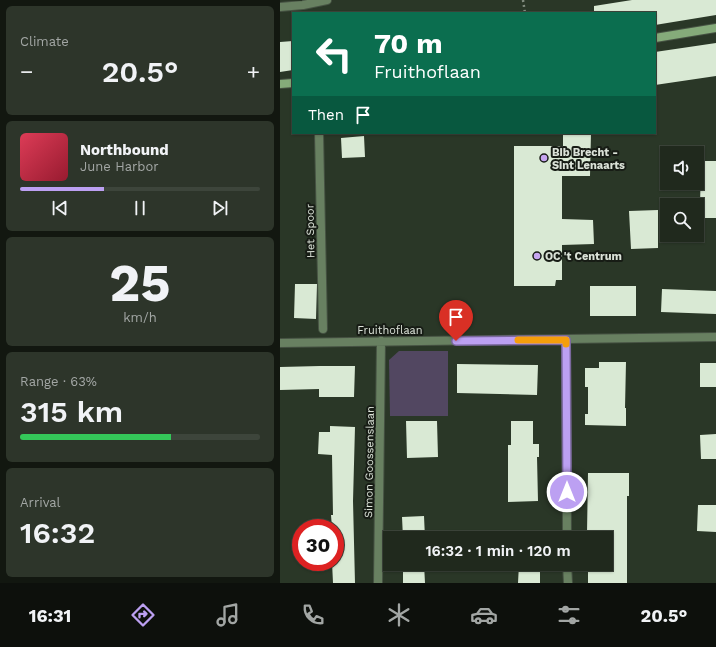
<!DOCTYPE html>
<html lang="en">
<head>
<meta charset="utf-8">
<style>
	body { margin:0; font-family:"Work Sans",sans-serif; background:#2d352a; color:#f1f3f6; height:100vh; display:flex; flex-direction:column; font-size:15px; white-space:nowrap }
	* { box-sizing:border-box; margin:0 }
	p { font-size:13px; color:#a2a6a4 }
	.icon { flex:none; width:22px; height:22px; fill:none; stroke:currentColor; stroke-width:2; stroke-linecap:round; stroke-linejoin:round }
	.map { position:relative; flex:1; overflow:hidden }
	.side { display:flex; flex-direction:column; gap:6px; padding:6px; background:#121710; width:280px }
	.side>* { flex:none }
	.guide { position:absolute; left:12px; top:12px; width:364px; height:122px; border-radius:0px; box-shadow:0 1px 3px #0004,0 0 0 1px #3d453b; background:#0b6e4f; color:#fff; overflow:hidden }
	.fabs { position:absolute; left:380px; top:146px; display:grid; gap:8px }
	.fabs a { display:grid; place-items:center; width:44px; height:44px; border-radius:0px; background:#20291d; box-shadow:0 1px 3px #0004,0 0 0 1px #3d453b; font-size:20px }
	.speed { position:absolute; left:12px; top:519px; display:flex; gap:8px; font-size:20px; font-weight:700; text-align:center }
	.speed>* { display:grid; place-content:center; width:52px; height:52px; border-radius:50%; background:#20291d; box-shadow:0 1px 3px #0004,0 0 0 1px #3d453b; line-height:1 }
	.speed .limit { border:6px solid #d22; background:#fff; color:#111 }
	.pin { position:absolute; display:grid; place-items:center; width:34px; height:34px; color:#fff; margin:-41px -17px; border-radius:50% 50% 50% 0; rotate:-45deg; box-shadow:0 0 4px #0007 }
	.pin .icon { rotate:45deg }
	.me { position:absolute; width:44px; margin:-22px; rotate:0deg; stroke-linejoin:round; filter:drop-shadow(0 0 3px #0008) }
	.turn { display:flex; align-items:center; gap:14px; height:84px; padding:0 16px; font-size:18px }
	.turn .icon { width:52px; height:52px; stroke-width:2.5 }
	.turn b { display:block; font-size:28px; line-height:34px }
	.then { display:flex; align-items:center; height:38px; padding:0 16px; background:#0003; gap:8px; font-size:15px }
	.big { font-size:30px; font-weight:600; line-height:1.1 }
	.side .tile { flex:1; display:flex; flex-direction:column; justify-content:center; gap:6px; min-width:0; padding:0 14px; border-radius:6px; background:#2d352a }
	.side .dial { align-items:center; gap:0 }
	.dial b { font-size:52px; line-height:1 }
	.song { display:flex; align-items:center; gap:12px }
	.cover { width:48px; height:48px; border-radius:6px; background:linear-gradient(135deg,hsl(350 70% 55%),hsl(350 70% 35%)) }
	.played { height:4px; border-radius:2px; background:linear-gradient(90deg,#bca0f2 35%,#3d453b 35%) }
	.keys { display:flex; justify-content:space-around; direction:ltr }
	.heat { display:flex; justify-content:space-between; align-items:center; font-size:22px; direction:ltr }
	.charge { height:6px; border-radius:3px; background:linear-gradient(90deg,#34c759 63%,#3d453b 0) }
	.trip { position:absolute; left:103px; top:531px; width:230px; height:40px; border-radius:0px; background:#20291d; box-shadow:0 1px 3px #0004,0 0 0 1px #3d453b; font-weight:600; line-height:40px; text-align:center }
	.menu { display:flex; height:64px; justify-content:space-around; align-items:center; background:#0d100c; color:#a2a6a4 }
	.menu .icon { width:28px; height:28px }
	.menu .selected { color:#bca0f2 }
	.menu b { font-size:18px; color:#f1f3f6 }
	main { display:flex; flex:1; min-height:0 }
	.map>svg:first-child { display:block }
</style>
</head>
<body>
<main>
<section class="side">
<div class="tile"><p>Climate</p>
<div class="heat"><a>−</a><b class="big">20.5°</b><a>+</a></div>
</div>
<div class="tile">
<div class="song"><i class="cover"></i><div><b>Northbound</b><p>June Harbor</p></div></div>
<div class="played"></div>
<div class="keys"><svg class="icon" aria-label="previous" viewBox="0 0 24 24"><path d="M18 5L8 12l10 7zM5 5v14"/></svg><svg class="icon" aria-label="pause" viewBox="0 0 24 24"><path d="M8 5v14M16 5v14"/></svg><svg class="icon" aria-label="next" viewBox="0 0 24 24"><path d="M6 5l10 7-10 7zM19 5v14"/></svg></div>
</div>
<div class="tile dial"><b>25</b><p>km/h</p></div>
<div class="tile"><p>Range · 63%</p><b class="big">315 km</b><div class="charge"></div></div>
<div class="tile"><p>Arrival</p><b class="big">16:32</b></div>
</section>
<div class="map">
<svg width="436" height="583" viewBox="0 0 436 583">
	<rect width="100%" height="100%" fill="#2a3727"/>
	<path fill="#524761" d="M 119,351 L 168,351 L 168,416 L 110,416 L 109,360 Z"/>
	<path fill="#d9e9d4" d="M 352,0 L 436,0 L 436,15 L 375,25 L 375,13 L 314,13 L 314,6 Z
		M 13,41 L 13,70 L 0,72 L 0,42 Z
		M 436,43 L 436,76 L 375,85 L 375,52 Z
		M 283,133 L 311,133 L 310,176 L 282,176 L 282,219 L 313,220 L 314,244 L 282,245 L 282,280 L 276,280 L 275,286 L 234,286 L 234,146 L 283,146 Z
		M 84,136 L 85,157 L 62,158 L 61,138 Z
		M 421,161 L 436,161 L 436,218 L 417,218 L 417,206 L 420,206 Z
		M 378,210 L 378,248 L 351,249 L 349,211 Z
		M 15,284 L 37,284 L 36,319 L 14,318 Z
		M 310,286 L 356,286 L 356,316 L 310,316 Z
		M 382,289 L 436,291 L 436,314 L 381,312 Z
		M 319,362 L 346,362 L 345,408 L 346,408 L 346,426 L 305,425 L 305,414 L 308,414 L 308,387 L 305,387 L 305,368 L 319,368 Z
		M 420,363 L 436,363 L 436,387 L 420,387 Z
		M 177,364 L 258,365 L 257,395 L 177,393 Z
		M 40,366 L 75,366 L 74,397 L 39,397 L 39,389 L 0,390 L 0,367 Z
		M 126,421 L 157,421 L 158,457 L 127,458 Z
		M 231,421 L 253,421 L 253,444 L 259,444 L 259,457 L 257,457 L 258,501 L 228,502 L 228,445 L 231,445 Z
		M 50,426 L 75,427 L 73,501 L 75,583 L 53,583 L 52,562 L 55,562 L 55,528 L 52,528 L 51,515 L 53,515 L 52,455 L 38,454 L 39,432 L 50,432 Z
		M 436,434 L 436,459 L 421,459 L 420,435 Z
		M 308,473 L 349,473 L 349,496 L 347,496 L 347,583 L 308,583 L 308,564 L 326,564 L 326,533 L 307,533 Z
		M 418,505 L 436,505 L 436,532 L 417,531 Z
		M 144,516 L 145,538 L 123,538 L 122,517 Z
		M 123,564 L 144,564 L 145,583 L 123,583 Z
		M 239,564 L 260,564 L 260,583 L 238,583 Z"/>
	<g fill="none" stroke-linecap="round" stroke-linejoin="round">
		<defs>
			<path id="street" d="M 0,7 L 23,5 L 47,0
				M 39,133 L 43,329
				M 286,340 L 287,538
				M 0,343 L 436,337
				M 287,564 L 288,583
				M 98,583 L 101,341"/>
			<path id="secondary" d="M 375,38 L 436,28
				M 0,84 L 13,83"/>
		</defs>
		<use href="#street" stroke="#465243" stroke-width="10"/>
		<use href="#secondary" stroke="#465243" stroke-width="10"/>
		<path stroke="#828c7f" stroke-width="2.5" stroke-dasharray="2 3" stroke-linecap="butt" d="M 243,0 L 245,13"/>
		<use href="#street" stroke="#688061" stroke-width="8"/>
		<use href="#secondary" stroke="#85ab7a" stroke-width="8"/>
	</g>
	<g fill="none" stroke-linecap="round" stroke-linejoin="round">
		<defs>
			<path id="route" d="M 176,341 L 286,340 L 287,492"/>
		</defs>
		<use href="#route" stroke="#7a689d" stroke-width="10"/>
		<use href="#route" stroke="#bca0f2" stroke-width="7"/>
		<path stroke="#f59e0b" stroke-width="7" d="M 238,340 L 286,340 L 286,344"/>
	</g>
	<g fill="#c6a6f0" stroke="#171c15" stroke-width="1.5">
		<circle cx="264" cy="158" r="4"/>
		<circle cx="257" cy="256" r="4"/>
	</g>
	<g text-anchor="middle" stroke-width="4" stroke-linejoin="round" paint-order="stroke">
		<g font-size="11" font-weight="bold" fill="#dbe2d8" stroke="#171c15" text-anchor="start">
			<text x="272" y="156">Bib Brecht -<tspan x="272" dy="13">Sint Lenaarts</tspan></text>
			<text x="265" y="260">OC 't Centrum</text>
		</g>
		<g font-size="11" fill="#dbe2d8" stroke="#171c15">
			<text transform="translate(30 231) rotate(-91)" y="4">Het Spoor</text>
			<text x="110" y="334">Fruithoflaan</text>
			<text transform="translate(89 462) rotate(-89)" y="4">Simon Goossenslaan</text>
		</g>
	</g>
</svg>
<div class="fabs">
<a><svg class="icon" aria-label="sound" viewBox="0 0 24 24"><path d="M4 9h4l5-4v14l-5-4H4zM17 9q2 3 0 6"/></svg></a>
<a><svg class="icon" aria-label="search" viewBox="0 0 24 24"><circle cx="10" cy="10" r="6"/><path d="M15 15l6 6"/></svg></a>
</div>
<div class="speed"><div class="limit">30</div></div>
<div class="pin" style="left:176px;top:341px;background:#d93025"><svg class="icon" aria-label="arrive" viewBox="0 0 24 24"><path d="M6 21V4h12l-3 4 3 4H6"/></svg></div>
<svg class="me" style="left:287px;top:492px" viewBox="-20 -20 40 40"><circle r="17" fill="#bca0f2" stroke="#fff" stroke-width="3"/><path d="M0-11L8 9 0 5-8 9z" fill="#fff"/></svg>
<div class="trip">16:32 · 1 min · 120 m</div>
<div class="guide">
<div class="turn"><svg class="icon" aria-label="left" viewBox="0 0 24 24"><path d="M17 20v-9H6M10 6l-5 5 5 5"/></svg><div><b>70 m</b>Fruithoflaan</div></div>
<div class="then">Then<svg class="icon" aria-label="arrive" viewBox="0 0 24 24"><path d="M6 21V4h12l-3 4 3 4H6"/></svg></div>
</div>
</div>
</main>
<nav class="menu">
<b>16:31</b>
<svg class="icon selected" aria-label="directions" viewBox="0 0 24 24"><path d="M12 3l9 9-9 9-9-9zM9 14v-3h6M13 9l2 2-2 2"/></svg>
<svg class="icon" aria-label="music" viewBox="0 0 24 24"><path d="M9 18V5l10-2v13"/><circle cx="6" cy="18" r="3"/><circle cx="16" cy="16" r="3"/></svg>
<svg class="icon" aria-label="phone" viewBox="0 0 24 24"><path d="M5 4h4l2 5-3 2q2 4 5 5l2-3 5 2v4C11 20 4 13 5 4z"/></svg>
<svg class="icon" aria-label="climate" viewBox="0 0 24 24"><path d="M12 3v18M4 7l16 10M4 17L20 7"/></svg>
<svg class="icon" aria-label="car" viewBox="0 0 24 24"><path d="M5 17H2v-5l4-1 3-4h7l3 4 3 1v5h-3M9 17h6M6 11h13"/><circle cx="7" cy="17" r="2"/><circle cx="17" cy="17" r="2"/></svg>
<svg class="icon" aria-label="filters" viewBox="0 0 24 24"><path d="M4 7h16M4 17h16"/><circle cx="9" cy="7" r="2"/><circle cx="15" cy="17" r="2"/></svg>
<b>20.5°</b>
</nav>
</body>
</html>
